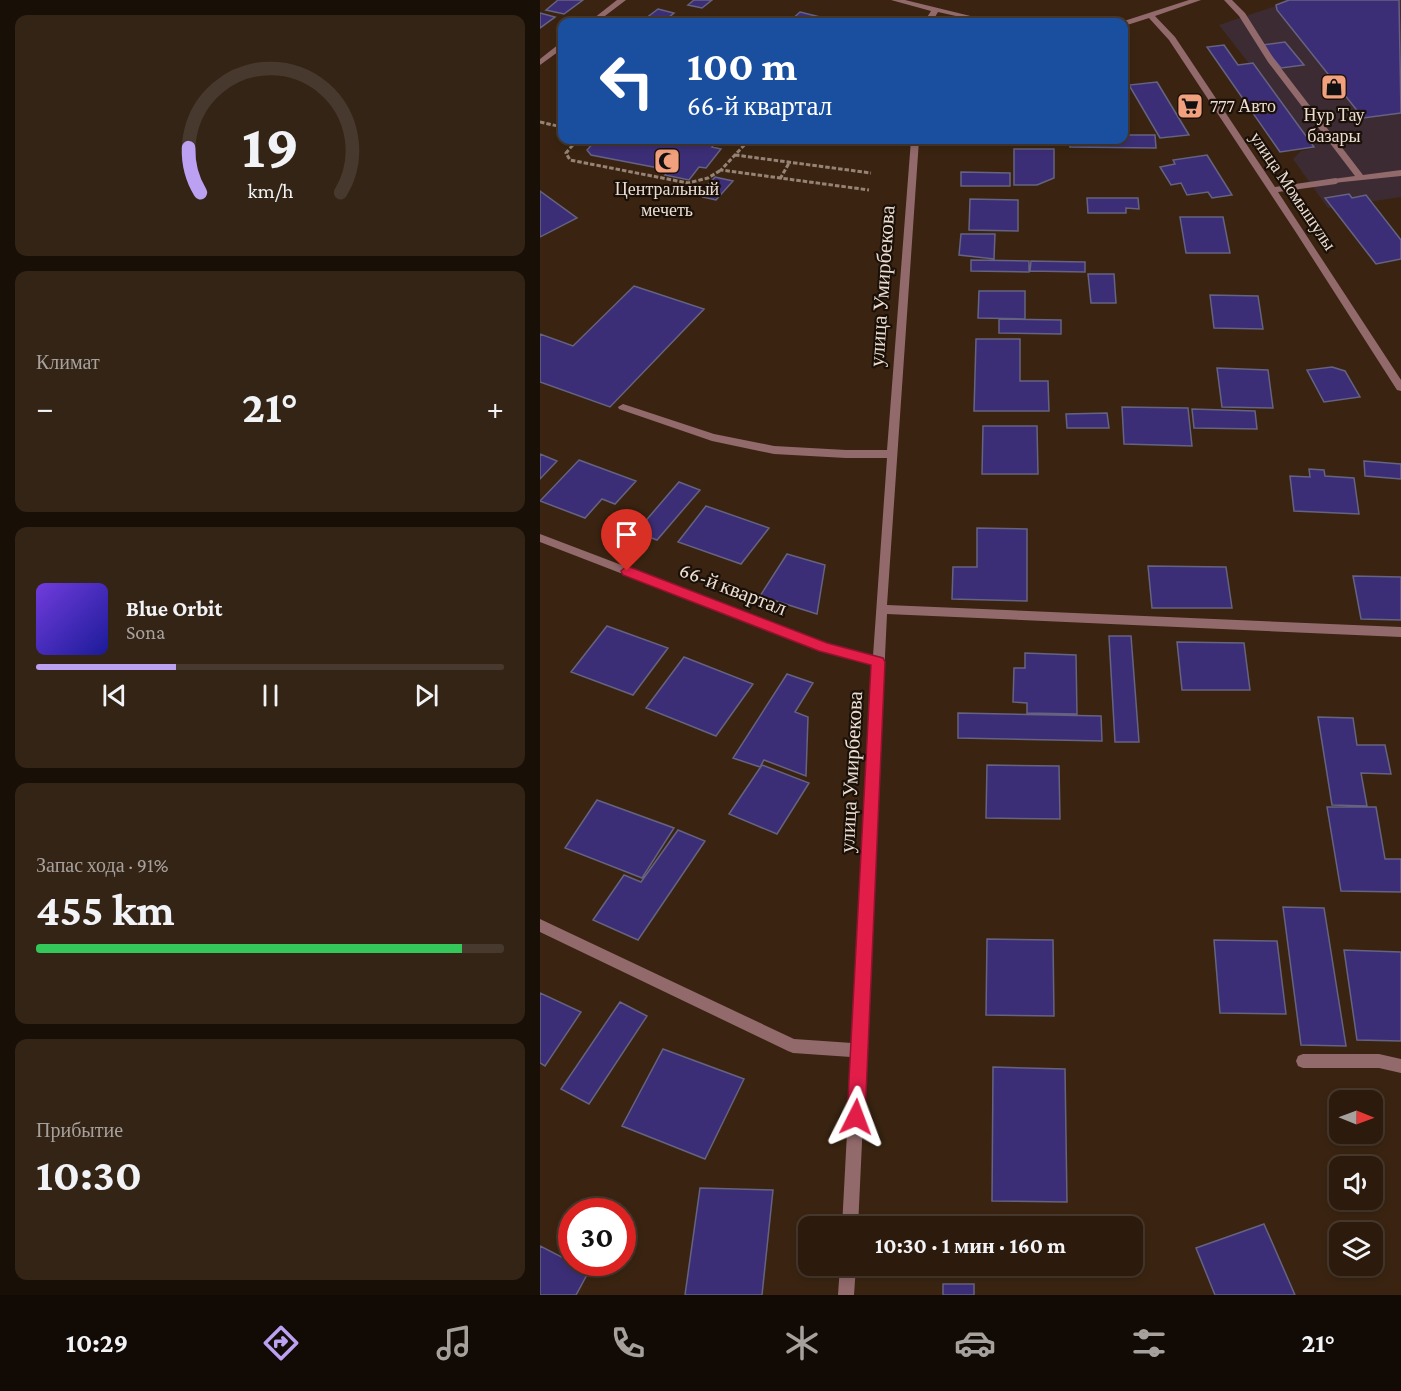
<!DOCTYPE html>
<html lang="ru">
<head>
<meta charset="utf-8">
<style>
	body { margin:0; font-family:"Crimson Pro",serif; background:#342416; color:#f1f3f6; height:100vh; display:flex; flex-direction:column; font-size:22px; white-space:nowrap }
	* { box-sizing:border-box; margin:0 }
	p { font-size:20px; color:#a6a19d }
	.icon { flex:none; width:33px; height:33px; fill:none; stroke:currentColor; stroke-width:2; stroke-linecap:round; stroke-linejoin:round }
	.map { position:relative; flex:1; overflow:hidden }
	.sheet { display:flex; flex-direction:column; gap:15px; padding:15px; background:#180f07; width:540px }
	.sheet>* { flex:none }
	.top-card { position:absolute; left:18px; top:18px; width:570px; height:126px; border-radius:12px; box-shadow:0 3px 9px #0003,0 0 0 2px #48392e; background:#1a4fa0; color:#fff; overflow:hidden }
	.needle { width:39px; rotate:91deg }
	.buttons { position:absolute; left:789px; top:1090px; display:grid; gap:12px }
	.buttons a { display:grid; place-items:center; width:54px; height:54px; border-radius:12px; background:#2c1b0d; box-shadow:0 3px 9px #0003,0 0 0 2px #48392e; font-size:30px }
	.speed { position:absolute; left:18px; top:1198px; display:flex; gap:12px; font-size:30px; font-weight:700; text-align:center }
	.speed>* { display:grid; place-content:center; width:78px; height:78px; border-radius:50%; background:#2c1b0d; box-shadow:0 3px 9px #0003,0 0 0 2px #48392e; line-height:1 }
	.speed .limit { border:9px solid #d22; background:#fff; color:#111 }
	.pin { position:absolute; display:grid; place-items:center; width:51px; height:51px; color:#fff; margin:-62px -26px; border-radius:50% 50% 50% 0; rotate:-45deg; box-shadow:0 0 6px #0007 }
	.pin .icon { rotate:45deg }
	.me { position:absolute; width:66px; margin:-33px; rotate:3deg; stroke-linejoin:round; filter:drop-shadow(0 0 4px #0008) }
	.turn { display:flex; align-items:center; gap:21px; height:126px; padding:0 30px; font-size:27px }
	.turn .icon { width:78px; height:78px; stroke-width:2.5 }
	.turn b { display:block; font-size:42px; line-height:51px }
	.big { font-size:45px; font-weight:700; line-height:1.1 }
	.sheet .card { flex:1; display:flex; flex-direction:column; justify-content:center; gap:9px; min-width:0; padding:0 21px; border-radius:12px; background:#342416 }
	.sheet .dial { align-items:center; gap:0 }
	.dial svg { height:156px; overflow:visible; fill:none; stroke:#48392e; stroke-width:7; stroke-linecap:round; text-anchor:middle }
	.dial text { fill:#f1f3f6; stroke:none }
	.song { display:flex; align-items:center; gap:18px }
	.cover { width:72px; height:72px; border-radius:9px; background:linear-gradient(135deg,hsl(260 70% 55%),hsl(240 70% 35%)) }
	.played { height:6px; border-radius:3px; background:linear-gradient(90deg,#bca0f2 30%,#48392e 30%) }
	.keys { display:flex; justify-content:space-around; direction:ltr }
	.heat { display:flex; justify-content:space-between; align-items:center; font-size:33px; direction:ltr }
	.charge { height:9px; border-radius:4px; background:linear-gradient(90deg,#34c759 91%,#48392e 0) }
	.trip { position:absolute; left:258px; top:1216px; width:345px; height:60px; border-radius:12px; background:#2c1b0d; box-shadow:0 3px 9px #0003,0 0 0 2px #48392e; font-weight:700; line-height:60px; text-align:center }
	.tab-bar { display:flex; height:96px; justify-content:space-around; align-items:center; background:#120b05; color:#a6a19d }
	.tab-bar .icon { width:42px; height:42px }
	.tab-bar .selected { color:#bca0f2 }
	.tab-bar b { font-size:27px; color:#f1f3f6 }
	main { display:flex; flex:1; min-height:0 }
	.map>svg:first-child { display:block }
</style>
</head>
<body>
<main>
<section class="sheet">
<div class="card dial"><svg viewBox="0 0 100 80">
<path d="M14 69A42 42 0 1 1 86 69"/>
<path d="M14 69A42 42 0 0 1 8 46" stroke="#bca0f2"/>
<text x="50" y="56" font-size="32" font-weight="700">19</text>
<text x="50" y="72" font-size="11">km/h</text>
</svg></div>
<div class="card"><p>Климат</p>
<div class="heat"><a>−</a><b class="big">21°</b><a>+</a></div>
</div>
<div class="card">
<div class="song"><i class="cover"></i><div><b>Blue Orbit</b><p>Sona</p></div></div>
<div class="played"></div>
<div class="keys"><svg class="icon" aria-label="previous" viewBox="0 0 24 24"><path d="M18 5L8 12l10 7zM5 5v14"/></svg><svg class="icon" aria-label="pause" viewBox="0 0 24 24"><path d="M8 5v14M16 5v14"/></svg><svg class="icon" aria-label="next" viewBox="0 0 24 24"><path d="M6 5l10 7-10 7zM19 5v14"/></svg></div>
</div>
<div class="card"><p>Запас хода · 91%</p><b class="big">455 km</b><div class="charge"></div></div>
<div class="card"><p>Прибытие</p><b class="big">10:30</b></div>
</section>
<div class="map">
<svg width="861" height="1295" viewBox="0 0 861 1295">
	<rect width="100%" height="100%" fill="#3a2411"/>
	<path fill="#3d2b33" d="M 754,0 L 861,0 L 861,197 L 788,208 L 753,159 L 761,151 L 775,148 L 679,25 Z"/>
	<path fill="#3c2e76" stroke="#656380" stroke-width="1.5" d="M 18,0 L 43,0 L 24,14 L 6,10 Z
		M 154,0 L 172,0 L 162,8 L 148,5 Z
		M 749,0 L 859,0 L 861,113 L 823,118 L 737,10 L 736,5 Z
		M 118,9 L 134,13 L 128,18 L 142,22 L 101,22 Z
		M 260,12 L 300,22 L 249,22 Z
		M 0,13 L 15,17 L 0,28 Z
		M 745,42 L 764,65 L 741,68 L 722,45 Z
		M 684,45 L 698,65 L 713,63 L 774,147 L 740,152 L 667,47 Z
		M 617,82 L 649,135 L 620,138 L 589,85 Z
		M 584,135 L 615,135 L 616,148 L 530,147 L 530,140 L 584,140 Z
		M 56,140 L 178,140 L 172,147 L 181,149 L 166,168 L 159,167 L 149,180 L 125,175 L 129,170 L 51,155 L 47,150 Z
		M 422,140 L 465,140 L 465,144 L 422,144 Z
		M 474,149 L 514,149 L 514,178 L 497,185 L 474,185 Z
		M 667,155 L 692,195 L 672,198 L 668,192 L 647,195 L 641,183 L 631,185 L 620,167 L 635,164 L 633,160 Z
		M 421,172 L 470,173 L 470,186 L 421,186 Z
		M 175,177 L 193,181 L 176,200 L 163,197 L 166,193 L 161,192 Z
		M 0,191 L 37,218 L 0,237 Z
		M 809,194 L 812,198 L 826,195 L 861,240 L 861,259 L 836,264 L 785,198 Z
		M 547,198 L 598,198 L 599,209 L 586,208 L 586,213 L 548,213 Z
		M 430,199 L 478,200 L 478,231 L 429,230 Z
		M 640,217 L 683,217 L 690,253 L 646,253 Z
		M 421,234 L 455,234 L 454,259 L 419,255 Z
		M 431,260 L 489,261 L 489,272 L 431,271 Z
		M 491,261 L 545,262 L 545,272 L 490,271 Z
		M 548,274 L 574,274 L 576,303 L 551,303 Z
		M 94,286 L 164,309 L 70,407 L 0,382 L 0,334 L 33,346 Z
		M 439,291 L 485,291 L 485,319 L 438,318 Z
		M 670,295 L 718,296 L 723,329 L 674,328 Z
		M 459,319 L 521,320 L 521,334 L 459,333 Z
		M 436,339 L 480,339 L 480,381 L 508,381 L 509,411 L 434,411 Z
		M 792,367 L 805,371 L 820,397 L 784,402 L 767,370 Z
		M 677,368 L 728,370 L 733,408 L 682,407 Z
		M 582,407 L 648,408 L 652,446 L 584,444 Z
		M 652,409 L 715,411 L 717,429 L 654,428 Z
		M 567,413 L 569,428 L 527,428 L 526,414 Z
		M 443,426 L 497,426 L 498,474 L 442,474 Z
		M 0,454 L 17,461 L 0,479 Z
		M 39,460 L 96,481 L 75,504 L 62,499 L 45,518 L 0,501 Z
		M 824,461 L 861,464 L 861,479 L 825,476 Z
		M 769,469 L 784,470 L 785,476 L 814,478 L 819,514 L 754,511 L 750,476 L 770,477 Z
		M 139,482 L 160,490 L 117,540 L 96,532 Z
		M 166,506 L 229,528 L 201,564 L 138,542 Z
		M 437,528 L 487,529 L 487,601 L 412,599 L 413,567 L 437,567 Z
		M 247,554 L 285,565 L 277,614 L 220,596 Z
		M 608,566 L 686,567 L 692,608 L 612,608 Z
		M 813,576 L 861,577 L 861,620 L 821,619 Z
		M 67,626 L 128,648 L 93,695 L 31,672 Z
		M 569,636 L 591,636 L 599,742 L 575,742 Z
		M 637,642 L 704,643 L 710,690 L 642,690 Z
		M 485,653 L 536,655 L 537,714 L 487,713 L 487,703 L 473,702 L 474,668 L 485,668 Z
		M 144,657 L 213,684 L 176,736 L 106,708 Z
		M 247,674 L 273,683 L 255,712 L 268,717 L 266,776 L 224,760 L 220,767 L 193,758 Z
		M 418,713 L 561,716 L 562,741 L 418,738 Z
		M 778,717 L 813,718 L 817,745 L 845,745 L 851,774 L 821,773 L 827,806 L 792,805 Z
		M 222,765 L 269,783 L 237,834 L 189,814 Z
		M 447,765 L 519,766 L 520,819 L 446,818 Z
		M 57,800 L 134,828 L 102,878 L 25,848 Z
		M 787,807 L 836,807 L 845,859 L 861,859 L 861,892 L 801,891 Z
		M 138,830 L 165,841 L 98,940 L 53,920 L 84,875 L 101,882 Z
		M 743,907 L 784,908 L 806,1046 L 761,1045 Z
		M 447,939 L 513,940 L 514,1016 L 446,1015 Z
		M 674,940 L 737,941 L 746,1014 L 680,1013 Z
		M 804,950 L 861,952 L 861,1041 L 817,1040 Z
		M 0,993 L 41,1012 L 5,1066 L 0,1063 Z
		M 80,1002 L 107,1016 L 49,1104 L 21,1089 Z
		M 123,1049 L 204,1079 L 165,1159 L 82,1126 Z
		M 453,1067 L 525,1069 L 527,1202 L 452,1201 Z
		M 160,1188 L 233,1190 L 222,1295 L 145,1295 Z
		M 724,1224 L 755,1295 L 675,1295 L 656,1248 Z
		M 0,1246 L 49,1271 L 36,1295 L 0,1295 Z
		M 403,1284 L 434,1284 L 434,1295 L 403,1295 Z"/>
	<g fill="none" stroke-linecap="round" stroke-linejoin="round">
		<path stroke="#968375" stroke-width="3" stroke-dasharray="4.5 2" stroke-linecap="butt" d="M 0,122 L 22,127
			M 37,140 L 26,153 L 30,160 L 148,183 L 168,178 L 181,170
			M 209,140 L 181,170 L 329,190
			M 195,155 L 331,173
			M 240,179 L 249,163"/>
		<path fill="#936a6c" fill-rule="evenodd" d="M 684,0 L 692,0 L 705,13 L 734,59 L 823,175 L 861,170 L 861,176 L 793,183 L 793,179 L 815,176 L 728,62 L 699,16 Z
			M 83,404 L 174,434 L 234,446 L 306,450 L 311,454 L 306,458 L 234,454 L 172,441 L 79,409 L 78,407 Z"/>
		<path fill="#936a6c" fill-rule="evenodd" d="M 77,0 L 86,0 L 57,22 L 49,22 Z
			M 351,0 L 365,0 L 455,22 L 443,22 L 398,12 L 392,22 L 384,22 L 391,11 Z
			M 649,0 L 661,0 L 615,16 L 635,37 L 735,187 L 796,178 L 800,181 L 796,184 L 738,192 L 861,380 L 861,391 L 857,390 L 757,234 L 629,40 L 609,18 L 584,26 L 584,22 L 581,22 Z
			M 19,44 L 22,44 L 22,49 L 0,65 L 0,59 Z
			M 371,140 L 379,140 L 347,605 L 861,627 L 861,637 L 347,614 L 318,1227 L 302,1227 L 311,1057 L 253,1053 L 248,1051 L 0,932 L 0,919 L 254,1039 L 312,1043 L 332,665 L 280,650 L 0,542 L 0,534 L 286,643 L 333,656 L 347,458 L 306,458 L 301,454 L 306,450 L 347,450 Z
			M 763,1054 L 839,1054 L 861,1059 L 861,1073 L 839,1068 L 763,1068 L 758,1066 L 756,1061 L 758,1056 Z
			M 300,1266 L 316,1266 L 314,1295 L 298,1295 Z"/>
	</g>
	<path fill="#e11d48" stroke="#92132f" stroke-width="1.5" d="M 87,566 L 287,643 L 343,658 L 345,662 L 325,1117 L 322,1123 L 316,1126 L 310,1123 L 307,1117 L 331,665 L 279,651 L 83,575 L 81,571 Z"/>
	<defs>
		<symbol id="shop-square" viewBox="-11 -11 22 22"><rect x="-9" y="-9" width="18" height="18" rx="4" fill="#f2a17e" stroke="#1a1008"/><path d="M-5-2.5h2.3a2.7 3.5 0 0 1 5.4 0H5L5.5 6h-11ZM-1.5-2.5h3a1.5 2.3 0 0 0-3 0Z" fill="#111"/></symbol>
		<symbol id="supermarket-square" viewBox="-11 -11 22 22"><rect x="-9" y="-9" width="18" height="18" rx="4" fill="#f2a17e" stroke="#1a1008"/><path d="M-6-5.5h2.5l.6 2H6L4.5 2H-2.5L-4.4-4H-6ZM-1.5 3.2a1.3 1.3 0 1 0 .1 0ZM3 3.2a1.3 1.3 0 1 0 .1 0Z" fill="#111"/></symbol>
		<symbol id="mosque-square" viewBox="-11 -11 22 22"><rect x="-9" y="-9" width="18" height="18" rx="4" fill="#f2a17e" stroke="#1a1008"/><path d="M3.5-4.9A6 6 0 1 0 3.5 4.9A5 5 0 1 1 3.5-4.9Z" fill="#111"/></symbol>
	</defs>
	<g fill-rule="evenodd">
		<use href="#shop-square" x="779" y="72" width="30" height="30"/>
		<use href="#supermarket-square" x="635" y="91" width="30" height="30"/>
		<use href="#mosque-square" x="112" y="146" width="30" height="30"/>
	</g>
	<g text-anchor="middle" stroke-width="4.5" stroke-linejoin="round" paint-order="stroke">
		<g font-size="18" fill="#ecddd2" stroke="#1a1008">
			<text x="670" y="112" text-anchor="start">777 Авто</text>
			<text x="794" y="121">Нур Тау<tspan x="794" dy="21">базары</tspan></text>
			<text x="127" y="195">Центральный<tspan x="127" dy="21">мечеть</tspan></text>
		</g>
		<g font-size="18" fill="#ecddd2" stroke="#1a1008">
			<text transform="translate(753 191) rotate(56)" y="6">улица Момышулы</text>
		</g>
		<g font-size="21" fill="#ecddd2" stroke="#1a1008">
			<text transform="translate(342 286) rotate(-86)" y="7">улица Умирбекова</text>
			<text transform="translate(193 589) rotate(21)" y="7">66-й квартал</text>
			<text transform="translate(311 772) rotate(-87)" y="7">улица Умирбекова</text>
		</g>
	</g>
</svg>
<div class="buttons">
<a><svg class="needle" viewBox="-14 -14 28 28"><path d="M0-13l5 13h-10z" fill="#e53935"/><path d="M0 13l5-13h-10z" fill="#a6a19d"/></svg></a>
<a><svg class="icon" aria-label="sound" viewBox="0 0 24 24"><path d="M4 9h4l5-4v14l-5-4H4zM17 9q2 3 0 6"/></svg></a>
<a><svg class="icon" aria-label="layers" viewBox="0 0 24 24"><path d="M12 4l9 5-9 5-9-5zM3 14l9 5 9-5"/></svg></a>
</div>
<div class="speed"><div class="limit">30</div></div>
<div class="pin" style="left:87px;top:571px;background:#d93025"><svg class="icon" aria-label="arrive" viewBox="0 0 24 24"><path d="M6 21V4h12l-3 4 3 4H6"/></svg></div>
<svg class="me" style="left:316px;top:1117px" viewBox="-20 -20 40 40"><path d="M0-17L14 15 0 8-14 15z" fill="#e11d48" stroke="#fff" stroke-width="4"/></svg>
<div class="trip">10:30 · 1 мин · 160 m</div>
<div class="top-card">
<div class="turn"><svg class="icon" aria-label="left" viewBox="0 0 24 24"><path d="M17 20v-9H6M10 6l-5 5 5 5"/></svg><div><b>100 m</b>66-й квартал</div></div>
</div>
</div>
</main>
<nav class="tab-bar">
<b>10:29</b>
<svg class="icon selected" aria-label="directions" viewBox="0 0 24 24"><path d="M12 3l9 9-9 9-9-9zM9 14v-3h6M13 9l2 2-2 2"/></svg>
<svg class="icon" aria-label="music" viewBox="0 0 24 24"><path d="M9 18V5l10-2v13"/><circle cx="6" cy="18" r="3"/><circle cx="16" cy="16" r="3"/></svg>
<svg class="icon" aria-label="phone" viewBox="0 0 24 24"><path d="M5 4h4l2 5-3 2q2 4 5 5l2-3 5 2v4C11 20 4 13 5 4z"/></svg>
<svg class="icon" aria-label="climate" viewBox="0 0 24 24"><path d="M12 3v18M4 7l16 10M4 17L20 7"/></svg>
<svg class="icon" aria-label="car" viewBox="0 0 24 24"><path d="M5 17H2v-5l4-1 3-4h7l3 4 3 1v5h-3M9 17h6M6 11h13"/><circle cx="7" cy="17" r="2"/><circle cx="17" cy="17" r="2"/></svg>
<svg class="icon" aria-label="filters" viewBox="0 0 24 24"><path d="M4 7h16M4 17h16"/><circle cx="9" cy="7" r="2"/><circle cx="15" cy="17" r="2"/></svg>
<b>21°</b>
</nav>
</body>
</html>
